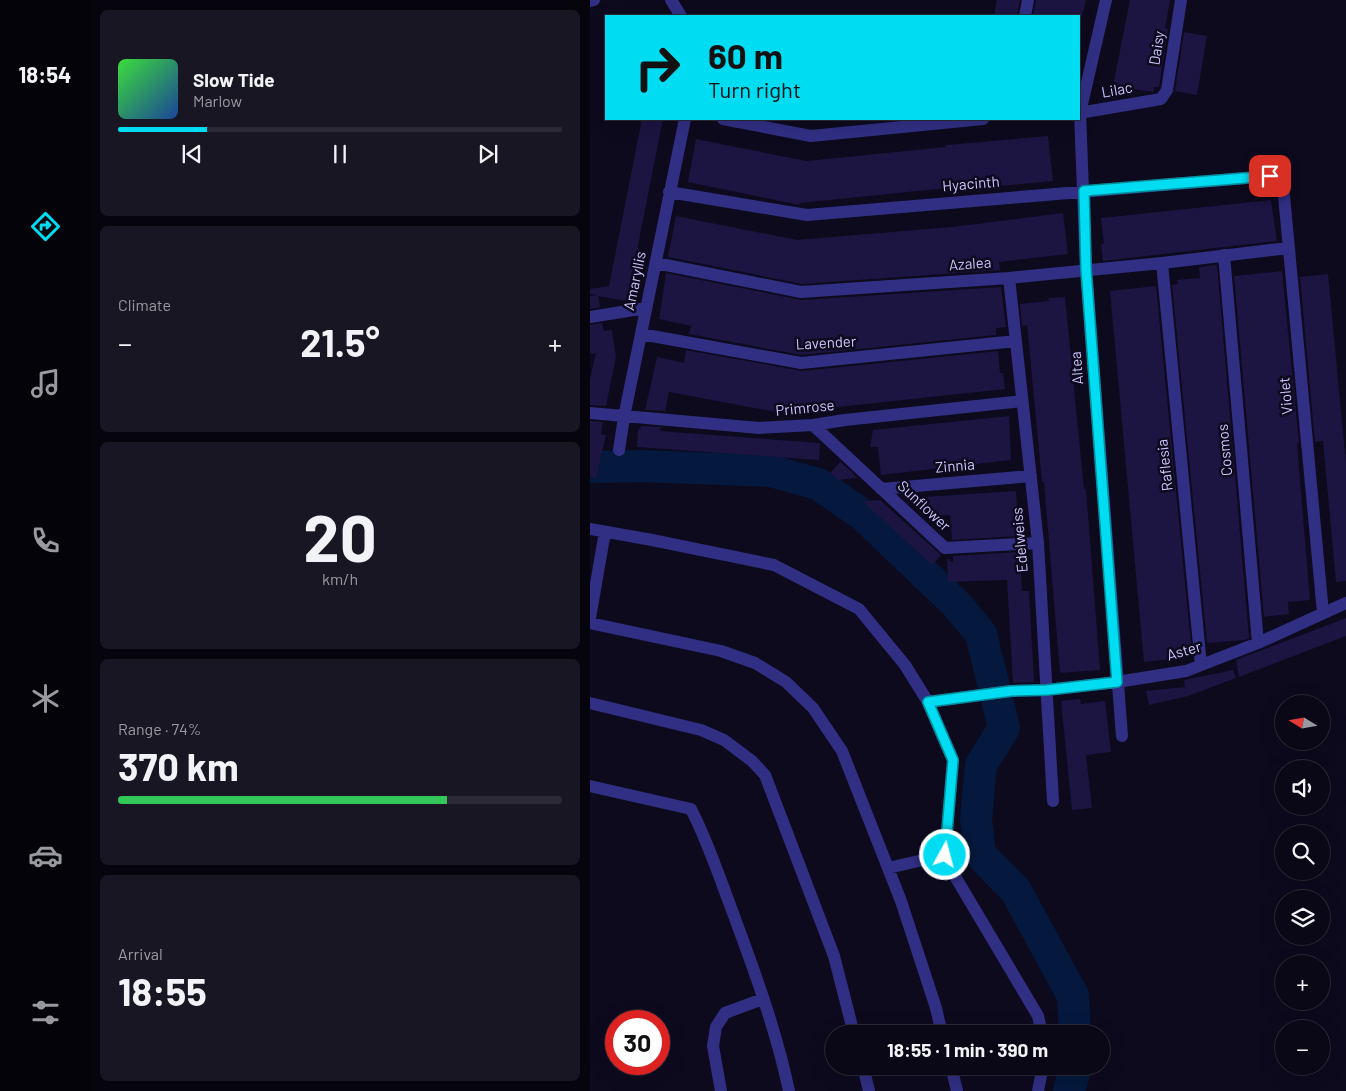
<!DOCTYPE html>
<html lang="en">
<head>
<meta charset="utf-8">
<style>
	body { margin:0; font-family:Barlow,sans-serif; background:#181623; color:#f1f3f6; height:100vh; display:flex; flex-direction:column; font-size:19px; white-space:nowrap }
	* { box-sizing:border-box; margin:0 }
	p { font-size:16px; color:#999aa1 }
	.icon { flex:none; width:28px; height:28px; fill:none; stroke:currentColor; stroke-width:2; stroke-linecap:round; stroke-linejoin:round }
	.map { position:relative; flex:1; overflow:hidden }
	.panel { display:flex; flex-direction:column; gap:10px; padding:10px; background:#06040c; width:500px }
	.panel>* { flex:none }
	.hud { position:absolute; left:15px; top:15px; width:475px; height:105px; border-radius:0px; box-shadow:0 5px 20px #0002,0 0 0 1px #2a2935; background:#00ddf2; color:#111; overflow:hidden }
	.needle { width:32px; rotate:281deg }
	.controls { position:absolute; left:685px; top:695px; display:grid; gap:10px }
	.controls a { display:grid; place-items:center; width:55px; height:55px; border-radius:50%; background:#0a0816; box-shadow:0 5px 20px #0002,0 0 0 1px #2a2935; font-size:25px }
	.speed { position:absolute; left:15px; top:1010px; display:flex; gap:10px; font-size:25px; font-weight:700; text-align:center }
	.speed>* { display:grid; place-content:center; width:65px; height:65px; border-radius:50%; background:#0a0816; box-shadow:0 5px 20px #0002,0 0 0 1px #2a2935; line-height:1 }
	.speed .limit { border:8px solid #d22; background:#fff; color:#111 }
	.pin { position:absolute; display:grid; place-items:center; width:42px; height:42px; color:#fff; margin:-21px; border-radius:10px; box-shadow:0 2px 8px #0006 }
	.me { position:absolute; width:55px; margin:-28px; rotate:7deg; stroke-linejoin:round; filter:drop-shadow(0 0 4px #0008) }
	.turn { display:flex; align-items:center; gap:18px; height:105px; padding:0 20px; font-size:22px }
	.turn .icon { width:65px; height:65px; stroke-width:2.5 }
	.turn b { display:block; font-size:35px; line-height:42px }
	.big { font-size:38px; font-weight:700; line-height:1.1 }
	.panel .card { flex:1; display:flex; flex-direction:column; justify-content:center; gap:8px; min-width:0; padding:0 18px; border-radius:8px; background:#181623 }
	.panel .dial { align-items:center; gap:0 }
	.dial b { font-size:65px; line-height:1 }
	.song { display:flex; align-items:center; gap:15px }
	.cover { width:60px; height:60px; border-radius:8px; background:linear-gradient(135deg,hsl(120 70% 55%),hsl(220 70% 35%)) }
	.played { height:5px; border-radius:2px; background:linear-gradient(90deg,#00ddf2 20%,#2a2935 20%) }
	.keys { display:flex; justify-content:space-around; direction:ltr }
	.heat { display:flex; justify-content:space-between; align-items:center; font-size:28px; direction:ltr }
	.charge { height:8px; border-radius:4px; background:linear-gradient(90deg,#34c759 74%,#2a2935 0) }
	.trip { position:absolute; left:235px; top:1025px; width:285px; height:50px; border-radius:25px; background:#0a0816; box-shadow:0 5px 20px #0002,0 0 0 1px #2a2935; font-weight:700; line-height:50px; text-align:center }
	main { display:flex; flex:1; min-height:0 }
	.dock { display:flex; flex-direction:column; width:90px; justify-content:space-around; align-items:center; background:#040309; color:#999aa1 }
	.dock .icon { width:35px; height:35px }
	.dock .selected { color:#00ddf2 }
	.dock b { font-size:22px; color:#f1f3f6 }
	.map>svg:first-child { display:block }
</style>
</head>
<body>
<main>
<nav class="dock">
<b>18:54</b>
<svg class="icon selected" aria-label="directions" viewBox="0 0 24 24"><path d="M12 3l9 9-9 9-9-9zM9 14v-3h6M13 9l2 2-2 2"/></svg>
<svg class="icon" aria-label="music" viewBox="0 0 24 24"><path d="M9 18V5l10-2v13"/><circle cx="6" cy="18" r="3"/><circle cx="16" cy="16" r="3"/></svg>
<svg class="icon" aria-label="phone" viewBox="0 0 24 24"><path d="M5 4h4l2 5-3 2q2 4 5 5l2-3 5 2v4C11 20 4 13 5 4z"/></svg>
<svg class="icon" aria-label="climate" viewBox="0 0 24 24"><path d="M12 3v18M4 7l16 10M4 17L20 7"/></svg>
<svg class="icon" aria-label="car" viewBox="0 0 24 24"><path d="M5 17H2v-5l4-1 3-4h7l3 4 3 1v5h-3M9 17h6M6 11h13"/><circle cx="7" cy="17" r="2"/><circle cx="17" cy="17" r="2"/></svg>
<svg class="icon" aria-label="filters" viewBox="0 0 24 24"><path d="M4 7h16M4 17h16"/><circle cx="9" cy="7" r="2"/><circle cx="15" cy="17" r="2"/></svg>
</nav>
<section class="panel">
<div class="card">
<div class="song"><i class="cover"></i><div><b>Slow Tide</b><p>Marlow</p></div></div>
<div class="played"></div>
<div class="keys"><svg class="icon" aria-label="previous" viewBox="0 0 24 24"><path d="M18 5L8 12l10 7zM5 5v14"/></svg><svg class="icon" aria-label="pause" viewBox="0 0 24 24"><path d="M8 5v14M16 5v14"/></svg><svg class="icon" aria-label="next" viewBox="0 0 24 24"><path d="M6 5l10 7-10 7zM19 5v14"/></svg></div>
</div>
<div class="card"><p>Climate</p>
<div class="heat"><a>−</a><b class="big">21.5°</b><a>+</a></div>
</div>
<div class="card dial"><b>20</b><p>km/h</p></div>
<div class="card"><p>Range · 74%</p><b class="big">370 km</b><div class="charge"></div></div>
<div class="card"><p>Arrival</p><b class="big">18:55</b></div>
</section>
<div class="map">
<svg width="756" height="1091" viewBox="0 0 756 1091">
	<rect width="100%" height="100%" fill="#0d0a1e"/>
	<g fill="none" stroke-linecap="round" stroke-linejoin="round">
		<path stroke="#04193d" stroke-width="32" d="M 0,467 L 53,466 L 181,471 L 228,484 L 273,515 L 367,605 L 391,634 L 414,728 L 391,765 L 386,819 L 390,854 L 426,891 L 483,996 L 485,1034
			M 479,1091 L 486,1066"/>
	</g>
	<path fill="#1c1441" d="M 407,0 L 430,0 L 427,16 L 404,16 Z
		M 446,0 L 496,0 L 492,16 L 443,16 Z
		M 540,0 L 580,0 L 575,28 L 578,29 L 569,87 L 564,87 L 563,92 L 523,86 Z
		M 594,32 L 617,36 L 607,95 L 585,91 Z
		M 52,119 L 73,119 L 37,301 L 8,296 L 10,307 L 0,309 L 0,296 L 7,295 L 0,294 L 0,289 L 19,286 Z
		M 458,136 L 463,181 L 357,191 L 357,188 L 210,203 L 209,205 L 98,182 L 106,139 L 216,161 L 356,147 L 356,145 Z
		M 681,200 L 687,241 L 513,261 L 511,244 L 514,244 L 511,218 Z
		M 473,213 L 478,254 L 409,262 L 410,270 L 212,284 L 78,257 L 86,216 L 207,240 L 362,227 Z
		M 627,265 L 659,638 L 654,640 L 617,643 L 582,285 L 588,284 L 587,280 L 610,278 L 609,267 Z
		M 692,271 L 709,443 L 707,444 L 720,600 L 698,602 L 699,614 L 674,617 L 644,276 Z
		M 76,273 L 211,300 L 411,287 L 416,327 L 406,328 L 406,335 L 211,355 L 99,334 L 101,326 L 69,319 Z
		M 738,274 L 756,464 L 756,581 L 746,582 L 733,441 L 725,442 L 710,277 Z
		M 566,286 L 601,645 L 598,645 L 599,657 L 554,662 L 520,291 Z
		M 475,297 L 494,489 L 496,489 L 510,670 L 470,673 L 454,482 L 452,482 L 437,325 L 432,326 L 430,304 L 459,301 L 458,298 Z
		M 12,323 L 14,331 L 22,330 L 26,357 L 16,406 L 0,405 L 0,379 L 6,353 L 0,354 L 0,325 Z
		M 96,350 L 212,371 L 408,351 L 410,373 L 413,373 L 415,389 L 192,413 L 79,392 L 75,411 L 55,410 L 67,357 L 94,363 Z
		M 419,416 L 421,460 L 291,475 L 288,447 L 280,447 L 283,430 Z
		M 0,421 L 13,422 L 11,434 L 16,435 L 6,478 L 0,477 Z
		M 51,426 L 71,427 L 70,431 L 230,443 L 229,460 L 47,447 L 48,429 L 50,429 Z
		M 250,462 L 261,471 L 267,478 L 248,480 L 240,473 Z
		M 426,491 L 429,536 L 362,540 L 360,515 L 335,516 L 334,497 Z
		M 290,500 L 351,555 L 342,565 L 272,501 Z
		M 430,552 L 432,591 L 439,591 L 444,682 L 423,683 L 417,580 L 358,582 L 357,558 L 363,563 L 363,556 Z
		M 756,618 L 756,636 L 649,677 L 646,660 Z
		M 643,670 L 646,678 L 598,696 L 559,705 L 556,691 L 595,687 L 594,680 Z
		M 490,699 L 491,704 L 515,701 L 521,752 L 496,755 L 502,808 L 482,810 L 471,701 Z"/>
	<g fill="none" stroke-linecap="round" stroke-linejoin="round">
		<path stroke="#312f83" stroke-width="12" d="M 81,0 L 91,16
			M 516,0 L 490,113 L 496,269 L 532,736
			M 0,1 L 4,0
			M 435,16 L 438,0
			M 489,113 L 571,99 L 577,90 L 591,0
			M 133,119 L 221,136 L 393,119
			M 79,192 L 217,215 L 680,176 L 687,179 L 693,185 L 733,613
			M 634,255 L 668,643
			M 66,263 L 211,292 L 419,278 L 572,263 L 698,248
			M 572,263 L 611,665
			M 419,278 L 448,543 L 463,801
			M 0,317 L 56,308
			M 51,334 L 211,363 L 426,341
			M 0,413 L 169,428 L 223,425 L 255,420 L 432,401
			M 223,425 L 355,548 L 448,543
			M 29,450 L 34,417 L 95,119
			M 291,489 L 441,476
			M 0,529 L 62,540 L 184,565 L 269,609 L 315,665 L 338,702 L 363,760 L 355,855 L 366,878 L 448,1016 L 452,1034
			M 0,618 L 15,532
			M 0,623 L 131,651 L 165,663 L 196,682 L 223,708 L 252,751 L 311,901 L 346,1008 L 352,1034
			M 338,702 L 421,691 L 457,690 L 527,682 L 596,671 L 668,643 L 756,603
			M 0,703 L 111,730 L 134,740 L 162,761 L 175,775 L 244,956 L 264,1034
			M 0,786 L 101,809 C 117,840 128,873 140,905 C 162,964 186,1029 199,1091
			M 298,868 L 355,855
			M 273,1066 L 279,1091
			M 361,1066 L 367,1091
			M 131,1091 L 123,1046 L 126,1027 L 135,1013 L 173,999
			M 448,1091 L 453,1066"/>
	</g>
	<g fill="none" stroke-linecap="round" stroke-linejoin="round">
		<defs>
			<path id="route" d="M 355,855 L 363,760 L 338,702 L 421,691 L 457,690 L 527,682 L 496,269 L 494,191 L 680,176"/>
		</defs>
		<use href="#route" stroke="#00909d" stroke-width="12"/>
		<use href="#route" stroke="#00ddf2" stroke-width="9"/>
	</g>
	<g text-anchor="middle" stroke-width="5" stroke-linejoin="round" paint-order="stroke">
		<g font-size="15" fill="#cdc7ff" stroke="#0d0a1e">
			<text transform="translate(567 48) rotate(-81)" y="5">Daisy</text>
			<text transform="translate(527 90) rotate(-10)" y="5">Lilac</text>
			<text transform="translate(381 184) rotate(-5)" y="5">Hyacinth</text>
			<text transform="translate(380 264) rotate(-4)" y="5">Azalea</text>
			<text transform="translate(45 281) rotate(-78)" y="5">Amaryllis</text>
			<text transform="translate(236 343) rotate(-3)" y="5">Lavender</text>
			<text transform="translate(487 368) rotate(-94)" y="5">Altea</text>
			<text transform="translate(696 396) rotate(-95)" y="5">Violet</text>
			<text transform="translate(215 408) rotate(-6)" y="5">Primrose</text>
			<text transform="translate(635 450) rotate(-95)" y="5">Cosmos</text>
			<text transform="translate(575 465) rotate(-96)" y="5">Raflesia</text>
			<text transform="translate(365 466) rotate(-5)" y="5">Zinnia</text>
			<text transform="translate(334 506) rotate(43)" y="5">Sunflower</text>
			<text transform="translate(430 540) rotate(-95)" y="5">Edelweiss</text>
			<text transform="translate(594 651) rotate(-16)" y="5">Aster</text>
		</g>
	</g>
</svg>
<div class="controls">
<a><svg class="needle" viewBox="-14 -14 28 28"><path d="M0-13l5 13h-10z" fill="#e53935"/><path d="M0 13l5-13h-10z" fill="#999aa1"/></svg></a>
<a><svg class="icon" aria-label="sound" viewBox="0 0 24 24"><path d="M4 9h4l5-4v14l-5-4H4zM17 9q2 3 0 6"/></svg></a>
<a><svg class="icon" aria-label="search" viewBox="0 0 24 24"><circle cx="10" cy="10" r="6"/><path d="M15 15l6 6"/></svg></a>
<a><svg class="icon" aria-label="layers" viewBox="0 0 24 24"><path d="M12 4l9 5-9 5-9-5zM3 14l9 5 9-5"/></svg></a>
<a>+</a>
<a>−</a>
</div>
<div class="speed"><div class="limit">30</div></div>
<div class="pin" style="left:680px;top:176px;background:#d93025"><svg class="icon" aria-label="arrive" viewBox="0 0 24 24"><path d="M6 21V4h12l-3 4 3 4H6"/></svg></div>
<svg class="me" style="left:355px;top:855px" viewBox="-20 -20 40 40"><circle r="17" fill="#00ddf2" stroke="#fff" stroke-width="3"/><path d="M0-11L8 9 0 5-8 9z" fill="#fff"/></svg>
<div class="trip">18:55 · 1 min · 390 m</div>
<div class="hud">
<div class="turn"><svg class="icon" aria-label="right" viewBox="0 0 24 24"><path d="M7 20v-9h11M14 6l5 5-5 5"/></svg><div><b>60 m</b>Turn right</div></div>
</div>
</div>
</main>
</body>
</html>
